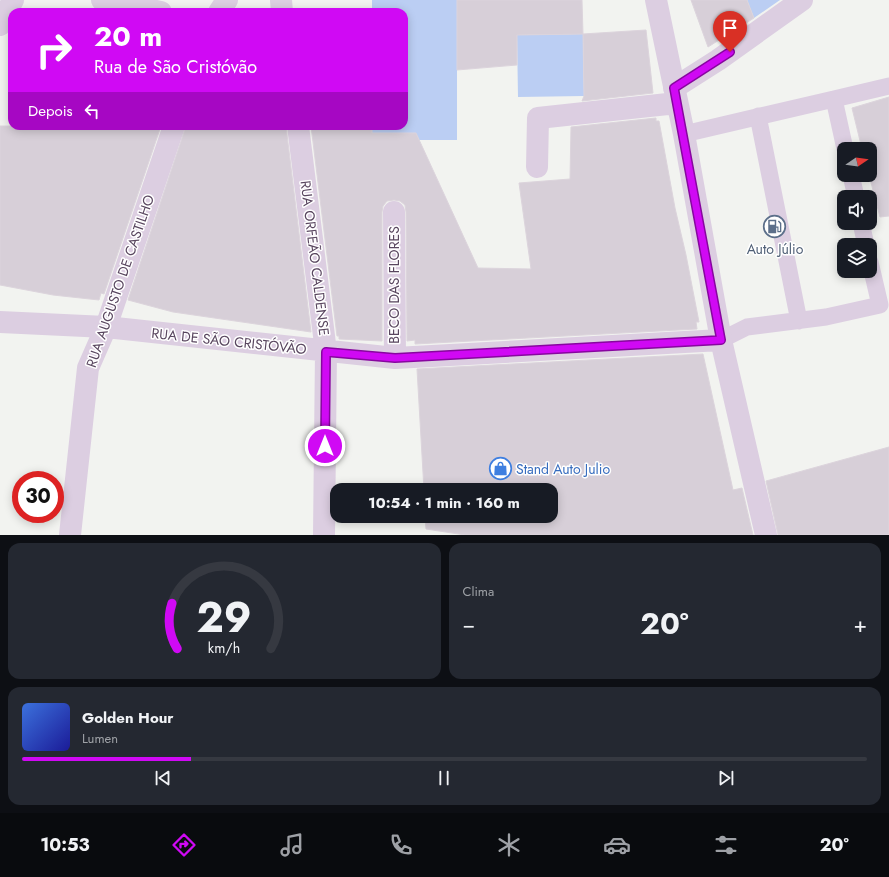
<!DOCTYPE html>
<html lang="pt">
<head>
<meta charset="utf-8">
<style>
	body { margin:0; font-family:Jost,sans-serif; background:#242831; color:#f1f3f6; height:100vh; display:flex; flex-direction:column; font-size:15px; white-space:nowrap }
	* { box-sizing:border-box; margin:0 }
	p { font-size:13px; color:#9ea1a6 }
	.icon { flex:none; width:22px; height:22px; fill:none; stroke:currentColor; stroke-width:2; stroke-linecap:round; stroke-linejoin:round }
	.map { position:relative; height:535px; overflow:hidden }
	.sheet { display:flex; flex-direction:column; gap:8px; padding:8px; background:#0d0f14; flex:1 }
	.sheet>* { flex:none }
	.top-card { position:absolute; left:8px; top:8px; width:400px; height:122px; border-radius:12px; box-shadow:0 2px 10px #0003; background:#d009f4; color:#fff; overflow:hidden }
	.needle { width:26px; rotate:77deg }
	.fabs { position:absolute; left:837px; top:142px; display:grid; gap:8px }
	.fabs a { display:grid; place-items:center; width:40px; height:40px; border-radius:8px; background:#171b24; box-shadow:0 2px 10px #0003; font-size:20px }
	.speed { position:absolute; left:12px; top:471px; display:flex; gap:8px; font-size:20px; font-weight:700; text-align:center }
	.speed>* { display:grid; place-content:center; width:52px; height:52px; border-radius:50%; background:#171b24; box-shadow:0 2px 10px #0003; line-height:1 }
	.speed .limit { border:6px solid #d22; background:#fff; color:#111 }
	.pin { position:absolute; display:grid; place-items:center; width:34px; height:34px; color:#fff; margin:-41px -17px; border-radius:50% 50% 50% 0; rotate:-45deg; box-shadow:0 0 4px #0007 }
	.pin .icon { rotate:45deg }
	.me { position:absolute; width:44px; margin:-22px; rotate:0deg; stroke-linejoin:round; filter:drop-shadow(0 0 3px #0008) }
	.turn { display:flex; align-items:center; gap:14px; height:84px; padding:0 20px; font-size:18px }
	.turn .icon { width:52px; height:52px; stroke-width:2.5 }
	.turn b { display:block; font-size:28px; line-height:34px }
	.then { display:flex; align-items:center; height:38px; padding:0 20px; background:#0003; gap:8px; font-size:15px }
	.big { font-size:30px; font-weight:700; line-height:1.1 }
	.sheet .widget { flex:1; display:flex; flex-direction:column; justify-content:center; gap:6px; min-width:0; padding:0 14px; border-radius:12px; background:#242831 }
	.sheet .dial { align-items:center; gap:0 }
	.dial svg { height:104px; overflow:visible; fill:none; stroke:#363941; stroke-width:7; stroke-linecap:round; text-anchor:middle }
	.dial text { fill:#f1f3f6; stroke:none }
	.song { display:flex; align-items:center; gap:12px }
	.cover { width:48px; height:48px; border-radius:6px; background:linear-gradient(135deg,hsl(220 70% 55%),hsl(240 70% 35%)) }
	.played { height:4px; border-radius:2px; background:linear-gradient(90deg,#d009f4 20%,#363941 20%) }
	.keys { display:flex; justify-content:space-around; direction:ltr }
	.heat { display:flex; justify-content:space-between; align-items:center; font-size:22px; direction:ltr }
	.sheet .tiles { flex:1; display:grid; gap:8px; grid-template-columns:1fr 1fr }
	.widget:last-child { grid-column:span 2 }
	.trip { position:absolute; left:330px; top:483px; width:228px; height:40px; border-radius:12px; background:#171b24; box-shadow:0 2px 10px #0003; font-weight:700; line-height:40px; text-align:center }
	.tabs { display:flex; height:64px; justify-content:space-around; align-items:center; background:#090b0e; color:#9ea1a6 }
	.tabs .icon { width:28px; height:28px }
	.tabs .on { color:#d009f4 }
	.tabs b { font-size:18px; color:#f1f3f6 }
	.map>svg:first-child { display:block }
</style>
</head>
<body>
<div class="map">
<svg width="889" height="535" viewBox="0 0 889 535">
	<rect width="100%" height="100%" fill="#f2f3f0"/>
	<path fill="#bbcef3" d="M 372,0 L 457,0 L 457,140 L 419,140 L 372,133 L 372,126 L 404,126 L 404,12 L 372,12 Z
		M 747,0 L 780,0 L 754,18 Z
		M 583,34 L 584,96 L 518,97 L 517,35 Z"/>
	<path fill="#d7cfd8" stroke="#dcd4dc" d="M 457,0 L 582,0 L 583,34 L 517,35 L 517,65 L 457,70 Z
		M 691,0 L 747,0 L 754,18 L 708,47 Z
		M 646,30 L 653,93 L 582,101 L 584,96 L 583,34 Z
		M 889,97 L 889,216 L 880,217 L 869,175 L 870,149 L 862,149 L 852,108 Z
		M 656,118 L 656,121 L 659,121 L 675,208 L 686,255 L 699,322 L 696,322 L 697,329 L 415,344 L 415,340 L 407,341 L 406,212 L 405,205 L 400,201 L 394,200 L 387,201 L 383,206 L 382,212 L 382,341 L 339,339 L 339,336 L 337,336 L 311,126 L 372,126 L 372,133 L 416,133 L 478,268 L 531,269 L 519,183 L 570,179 L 571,127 Z
		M 0,126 L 161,126 L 104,294 L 101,293 L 99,300 L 53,295 L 0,285 Z
		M 186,126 L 286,126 L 311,332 L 173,312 L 128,300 Z
		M 703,354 L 733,490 L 742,488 L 753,535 L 465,535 L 426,529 L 425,516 L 551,516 L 551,490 L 424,490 L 417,369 Z
		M 889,447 L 889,535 L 778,535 L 766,481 Z"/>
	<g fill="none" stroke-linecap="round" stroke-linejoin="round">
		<path stroke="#dccee1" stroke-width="17" d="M 758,116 L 799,321
			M 684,134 L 834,99
			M 845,149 L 834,99 L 889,86
			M 851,175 L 856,197
			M 861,223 L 866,245
			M 721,340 L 747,327 L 826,317 L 880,305 L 870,262"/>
		<path stroke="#dccee1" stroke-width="22" d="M 102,0 L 161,12
			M 281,0 L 282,12
			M 656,0 L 684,134 L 721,340 L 766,535
			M 219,12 L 227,0
			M 0,25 L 13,0
			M 674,88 L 718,60 L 802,0
			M 298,126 L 326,352 L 324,535
			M 537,167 L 538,118 L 677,103
			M 394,212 L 395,358
			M 0,322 L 106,327 L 395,358 L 721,340
			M 70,535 L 88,368 L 106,327 L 174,126"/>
	</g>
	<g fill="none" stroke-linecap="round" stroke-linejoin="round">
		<defs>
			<path id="route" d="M 325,446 L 326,352 L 395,358 L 721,340 L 674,88 L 730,52"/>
		</defs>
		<use href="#route" stroke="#87069f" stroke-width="10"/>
		<use href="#route" stroke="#d009f4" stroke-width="7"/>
	</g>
	<defs>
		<symbol id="fuel-ring" viewBox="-11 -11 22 22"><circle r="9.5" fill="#fff" stroke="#5c6f8a" stroke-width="1.5"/><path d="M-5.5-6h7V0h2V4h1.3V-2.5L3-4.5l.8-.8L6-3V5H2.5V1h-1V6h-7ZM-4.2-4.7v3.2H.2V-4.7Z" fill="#5c6f8a"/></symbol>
		<symbol id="shop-ring" viewBox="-11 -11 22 22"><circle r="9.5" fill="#fff" stroke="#3f7fe0" stroke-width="1.5"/><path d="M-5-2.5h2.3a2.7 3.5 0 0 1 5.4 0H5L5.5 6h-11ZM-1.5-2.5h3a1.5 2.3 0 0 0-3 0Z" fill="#3f7fe0"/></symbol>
	</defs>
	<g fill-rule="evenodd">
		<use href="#fuel-ring" x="762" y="214" width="25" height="25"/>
		<use href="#shop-ring" x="488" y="456" width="25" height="25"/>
	</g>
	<g text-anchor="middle" stroke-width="3" stroke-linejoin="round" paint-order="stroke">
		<g font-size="14" fill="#4e5e75" stroke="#fff">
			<text x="775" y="254">Auto Júlio</text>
		</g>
		<g font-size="14" fill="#59465f" stroke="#fff">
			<text transform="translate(315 258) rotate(83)" y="5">RUA ORFEÃO CALDENSE</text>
			<text transform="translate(120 281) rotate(-71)" y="5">RUA AUGUSTO DE CASTILHO</text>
			<text transform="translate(394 285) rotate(-90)" y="5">BECO DAS FLORES</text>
			<text transform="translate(229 341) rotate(6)" y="5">RUA DE SÃO CRISTÓVÃO</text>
		</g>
		<g font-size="14" fill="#366cbe" stroke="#fff" text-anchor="start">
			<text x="516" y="474">Stand Auto Julio</text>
		</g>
	</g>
</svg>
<div class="fabs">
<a><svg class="needle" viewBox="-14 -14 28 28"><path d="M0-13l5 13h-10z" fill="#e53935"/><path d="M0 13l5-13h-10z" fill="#9ea1a6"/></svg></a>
<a><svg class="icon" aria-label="sound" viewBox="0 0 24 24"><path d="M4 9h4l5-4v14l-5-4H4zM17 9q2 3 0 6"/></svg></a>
<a><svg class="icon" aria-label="layers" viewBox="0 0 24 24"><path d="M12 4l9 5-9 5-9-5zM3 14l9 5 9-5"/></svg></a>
</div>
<div class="speed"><div class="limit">30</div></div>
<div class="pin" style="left:730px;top:52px;background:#d93025"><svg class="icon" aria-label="arrive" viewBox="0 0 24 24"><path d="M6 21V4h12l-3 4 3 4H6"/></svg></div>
<svg class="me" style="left:325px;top:446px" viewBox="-20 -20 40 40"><circle r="17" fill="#d009f4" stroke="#fff" stroke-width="3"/><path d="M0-11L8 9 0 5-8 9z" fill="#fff"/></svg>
<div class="trip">10:54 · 1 min · 160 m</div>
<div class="top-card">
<div class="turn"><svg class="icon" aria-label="right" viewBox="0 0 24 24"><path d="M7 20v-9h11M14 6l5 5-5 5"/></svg><div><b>20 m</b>Rua de São Cristóvão</div></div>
<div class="then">Depois<svg class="icon" aria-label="left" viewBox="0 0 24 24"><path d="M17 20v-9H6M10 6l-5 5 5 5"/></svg></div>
</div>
</div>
<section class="sheet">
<div class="tiles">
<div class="widget dial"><svg viewBox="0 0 100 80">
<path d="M14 69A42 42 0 1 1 86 69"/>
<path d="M14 69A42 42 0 0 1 10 34" stroke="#d009f4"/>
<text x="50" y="56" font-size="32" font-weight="700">29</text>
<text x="50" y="72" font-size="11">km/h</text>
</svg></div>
<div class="widget"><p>Clima</p>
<div class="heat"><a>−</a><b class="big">20°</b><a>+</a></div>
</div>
<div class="widget">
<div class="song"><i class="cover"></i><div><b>Golden Hour</b><p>Lumen</p></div></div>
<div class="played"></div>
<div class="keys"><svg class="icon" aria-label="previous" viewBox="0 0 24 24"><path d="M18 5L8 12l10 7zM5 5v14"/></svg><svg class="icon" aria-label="pause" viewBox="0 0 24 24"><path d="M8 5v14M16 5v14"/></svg><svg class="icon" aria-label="next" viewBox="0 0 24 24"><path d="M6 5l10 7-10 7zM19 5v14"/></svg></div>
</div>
</div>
</section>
<nav class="tabs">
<b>10:53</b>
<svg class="icon on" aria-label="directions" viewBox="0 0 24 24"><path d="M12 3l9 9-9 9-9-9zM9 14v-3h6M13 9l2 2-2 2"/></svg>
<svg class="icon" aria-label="music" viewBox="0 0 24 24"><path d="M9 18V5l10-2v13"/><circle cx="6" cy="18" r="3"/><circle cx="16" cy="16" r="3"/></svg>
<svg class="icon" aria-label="phone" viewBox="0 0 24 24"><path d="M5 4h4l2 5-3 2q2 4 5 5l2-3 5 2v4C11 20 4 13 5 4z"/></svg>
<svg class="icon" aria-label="climate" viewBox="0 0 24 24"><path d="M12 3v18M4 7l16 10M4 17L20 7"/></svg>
<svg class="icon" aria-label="car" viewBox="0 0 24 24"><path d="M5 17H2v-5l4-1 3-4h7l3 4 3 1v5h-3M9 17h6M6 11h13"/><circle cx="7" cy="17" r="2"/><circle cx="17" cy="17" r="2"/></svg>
<svg class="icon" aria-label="filters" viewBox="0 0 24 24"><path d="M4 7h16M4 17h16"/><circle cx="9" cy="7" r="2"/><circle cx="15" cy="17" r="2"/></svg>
<b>20°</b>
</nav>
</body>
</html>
